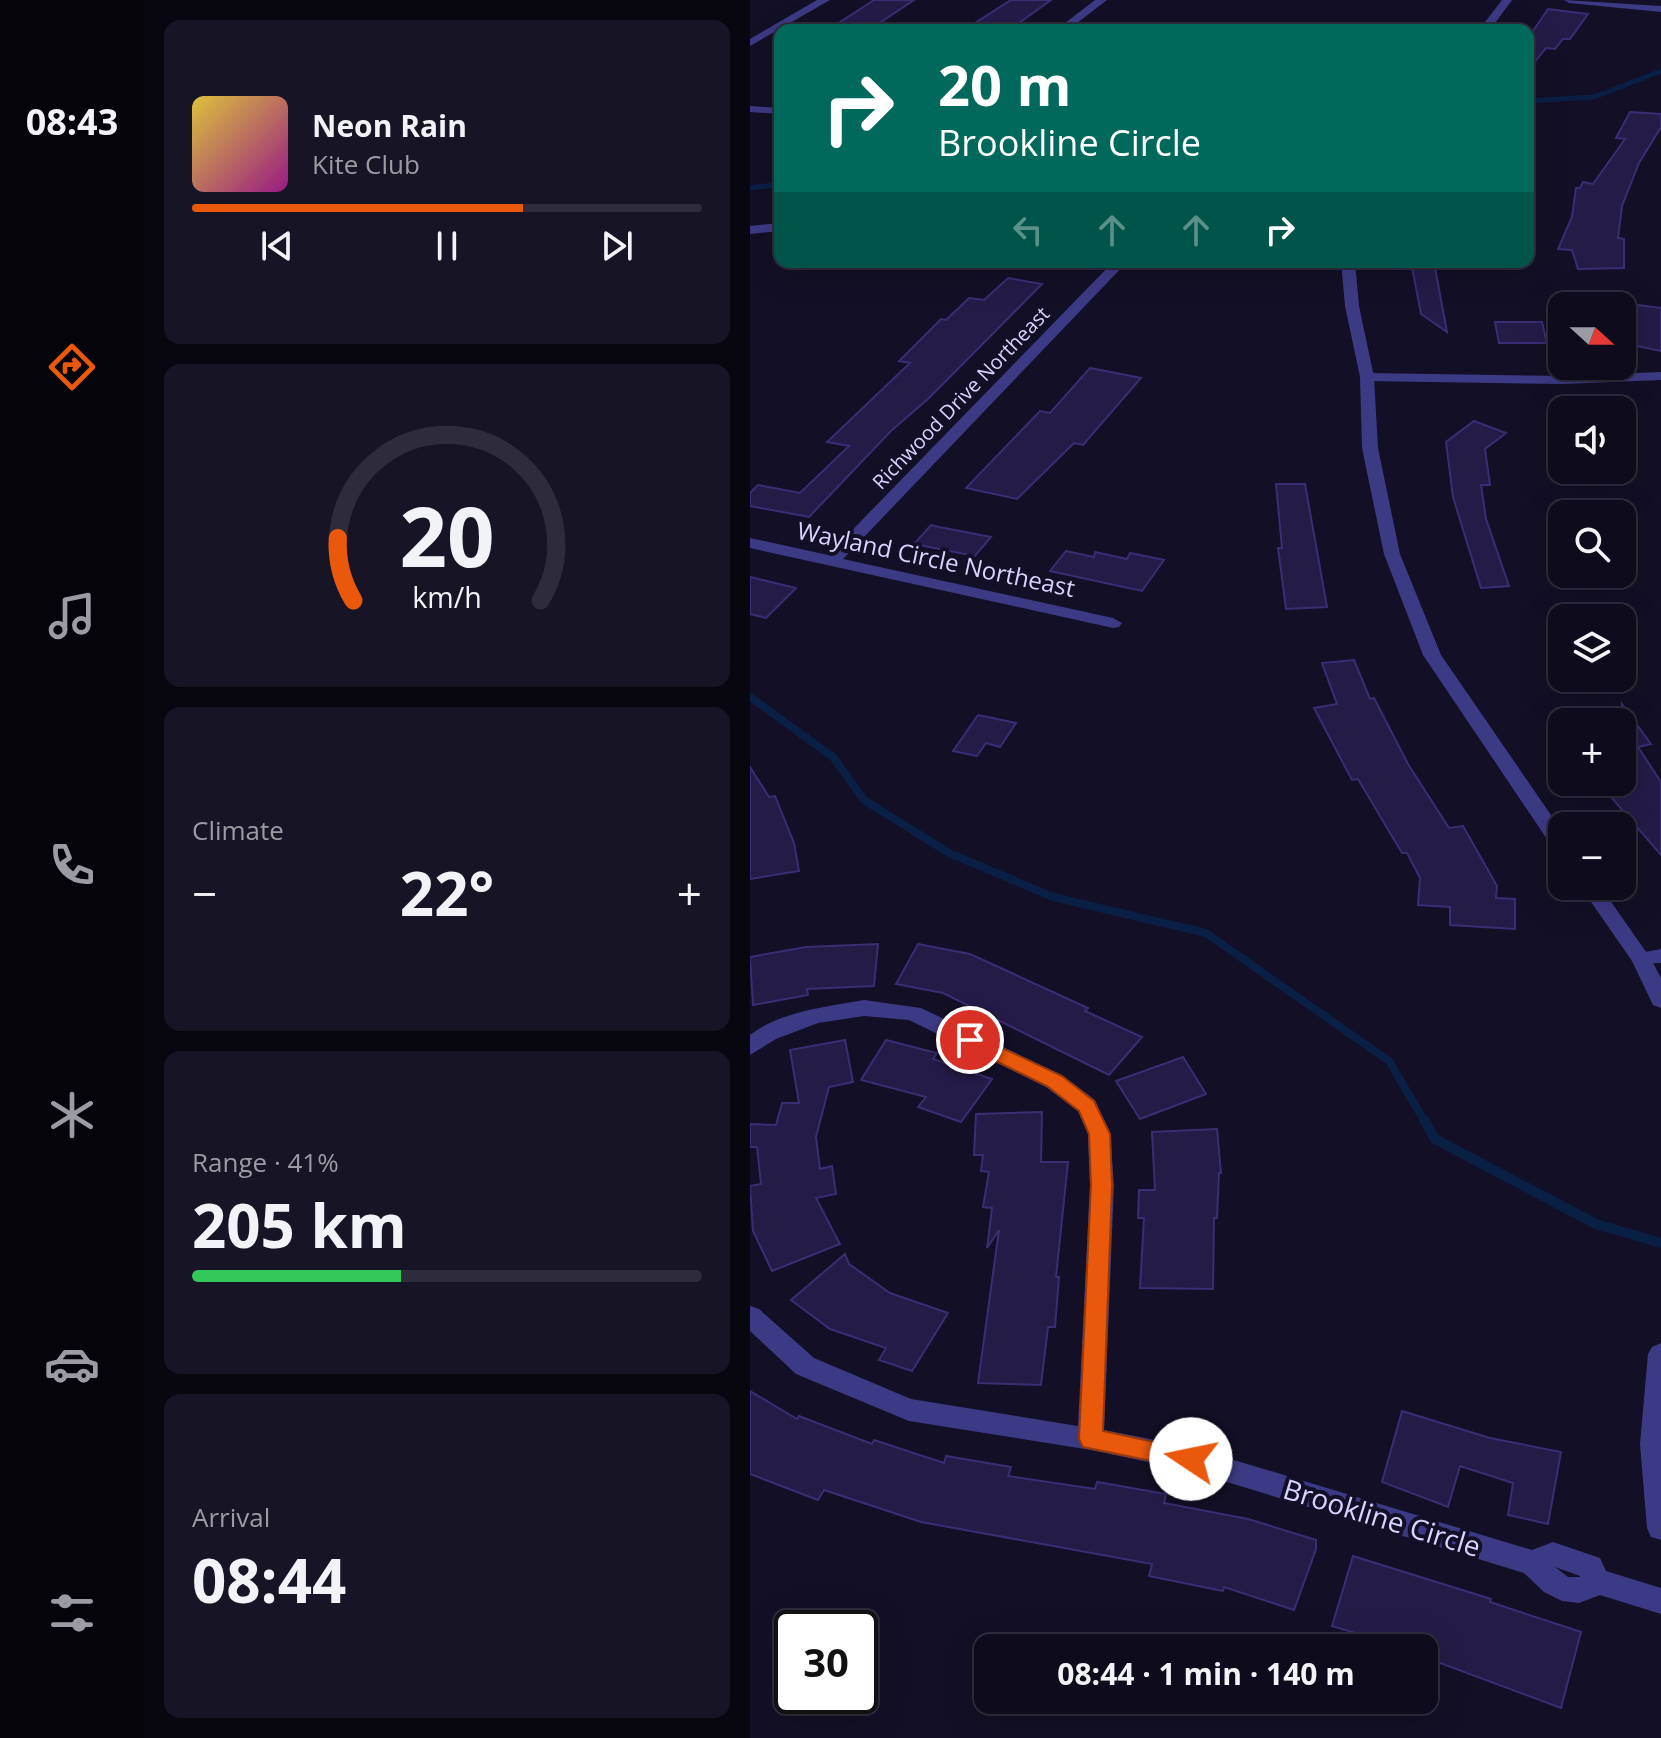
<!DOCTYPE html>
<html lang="en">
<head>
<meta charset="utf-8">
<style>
	body { margin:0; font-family:"Open Sans",sans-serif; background:#171425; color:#f1f3f6; height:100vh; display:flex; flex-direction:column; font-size:30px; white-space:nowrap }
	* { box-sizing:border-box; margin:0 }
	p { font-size:26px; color:#9b9ba3 }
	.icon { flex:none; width:44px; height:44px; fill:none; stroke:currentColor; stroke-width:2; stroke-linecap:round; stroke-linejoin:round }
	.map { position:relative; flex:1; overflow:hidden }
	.side { display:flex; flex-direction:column; gap:20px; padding:20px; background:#08060f; width:606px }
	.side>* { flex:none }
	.guide { position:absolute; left:24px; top:24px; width:760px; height:244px; border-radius:16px; box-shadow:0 8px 32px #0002,0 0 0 2px #2e2b3b; background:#00695c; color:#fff; overflow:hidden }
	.needle { width:52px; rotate:111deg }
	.controls { position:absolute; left:798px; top:292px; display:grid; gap:16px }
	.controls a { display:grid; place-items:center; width:88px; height:88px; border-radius:16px; background:#0e0b1c; box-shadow:0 8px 32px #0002,0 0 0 2px #2e2b3b; font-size:40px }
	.speed { position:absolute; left:24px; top:1610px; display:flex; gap:16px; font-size:40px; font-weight:700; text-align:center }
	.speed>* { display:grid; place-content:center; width:104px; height:104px; border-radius:50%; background:#0e0b1c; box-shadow:0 8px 32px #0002,0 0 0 2px #2e2b3b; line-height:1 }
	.speed .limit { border:4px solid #111; border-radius:12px; background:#fff; color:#111 }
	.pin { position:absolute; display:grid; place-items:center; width:68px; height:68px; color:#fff; margin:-34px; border:4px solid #fff; border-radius:50%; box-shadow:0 2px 8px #0007 }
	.me { position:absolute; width:88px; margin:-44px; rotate:281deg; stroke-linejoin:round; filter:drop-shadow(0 0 6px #0008) }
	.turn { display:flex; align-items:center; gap:28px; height:168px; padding:0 32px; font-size:36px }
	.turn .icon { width:104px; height:104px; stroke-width:2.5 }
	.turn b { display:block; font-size:56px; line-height:68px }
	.lanes { display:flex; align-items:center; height:76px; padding:0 32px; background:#0003; justify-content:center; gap:40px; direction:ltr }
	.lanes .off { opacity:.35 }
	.big { font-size:60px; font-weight:700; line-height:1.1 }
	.side .tile { flex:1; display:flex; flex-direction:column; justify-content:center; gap:12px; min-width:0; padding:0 28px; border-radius:16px; background:#171425 }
	.side .dial { align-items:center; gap:0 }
	.dial svg { height:208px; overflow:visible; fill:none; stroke:#2e2b3b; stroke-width:7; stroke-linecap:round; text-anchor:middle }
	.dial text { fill:#f1f3f6; stroke:none }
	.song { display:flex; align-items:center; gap:24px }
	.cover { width:96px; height:96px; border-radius:12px; background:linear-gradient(135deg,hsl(50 70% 55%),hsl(310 70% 35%)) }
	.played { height:8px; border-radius:4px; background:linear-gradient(90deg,#ea580c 65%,#2e2b3b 65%) }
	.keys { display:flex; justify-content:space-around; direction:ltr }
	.heat { display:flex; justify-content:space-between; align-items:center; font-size:44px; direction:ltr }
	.charge { height:12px; border-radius:6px; background:linear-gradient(90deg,#34c759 41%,#2e2b3b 0) }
	.trip { position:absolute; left:224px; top:1634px; width:464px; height:80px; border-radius:16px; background:#0e0b1c; box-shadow:0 8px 32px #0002,0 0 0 2px #2e2b3b; font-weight:700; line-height:80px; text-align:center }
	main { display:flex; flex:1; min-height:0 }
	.tab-bar { display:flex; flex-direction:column; width:144px; justify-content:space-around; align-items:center; background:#06040b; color:#9b9ba3 }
	.tab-bar .icon { width:56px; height:56px }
	.tab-bar .active { color:#ea580c }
	.tab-bar b { font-size:36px; color:#f1f3f6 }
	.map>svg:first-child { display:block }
</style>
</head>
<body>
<main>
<nav class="tab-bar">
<b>08:43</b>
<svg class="icon active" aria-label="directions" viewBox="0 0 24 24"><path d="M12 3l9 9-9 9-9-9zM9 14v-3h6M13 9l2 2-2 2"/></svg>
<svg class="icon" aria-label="music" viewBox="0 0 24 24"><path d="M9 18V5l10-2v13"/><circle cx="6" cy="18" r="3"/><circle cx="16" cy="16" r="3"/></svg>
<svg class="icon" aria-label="phone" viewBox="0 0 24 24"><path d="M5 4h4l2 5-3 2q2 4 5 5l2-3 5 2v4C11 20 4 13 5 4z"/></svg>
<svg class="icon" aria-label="climate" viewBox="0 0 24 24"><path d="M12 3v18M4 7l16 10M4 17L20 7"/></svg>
<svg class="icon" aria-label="car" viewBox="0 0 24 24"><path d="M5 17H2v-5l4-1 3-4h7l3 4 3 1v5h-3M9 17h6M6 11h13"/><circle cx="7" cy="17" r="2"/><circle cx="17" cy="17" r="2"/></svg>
<svg class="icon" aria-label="filters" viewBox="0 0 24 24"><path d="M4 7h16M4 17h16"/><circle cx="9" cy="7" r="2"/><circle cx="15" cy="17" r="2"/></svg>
</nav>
<section class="side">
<div class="tile">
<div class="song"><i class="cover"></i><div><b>Neon Rain</b><p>Kite Club</p></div></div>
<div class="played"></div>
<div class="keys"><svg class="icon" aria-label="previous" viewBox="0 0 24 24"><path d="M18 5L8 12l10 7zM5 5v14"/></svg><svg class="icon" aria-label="pause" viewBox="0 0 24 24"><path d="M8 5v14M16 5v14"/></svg><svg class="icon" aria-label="next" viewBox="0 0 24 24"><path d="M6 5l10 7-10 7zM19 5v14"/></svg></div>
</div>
<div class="tile dial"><svg viewBox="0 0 100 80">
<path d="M14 69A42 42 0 1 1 86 69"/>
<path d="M14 69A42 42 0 0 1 8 45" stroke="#ea580c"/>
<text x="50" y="56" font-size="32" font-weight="700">20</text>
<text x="50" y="72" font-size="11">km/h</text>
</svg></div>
<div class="tile"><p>Climate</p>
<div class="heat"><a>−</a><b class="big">22°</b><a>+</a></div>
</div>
<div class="tile"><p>Range · 41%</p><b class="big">205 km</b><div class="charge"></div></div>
<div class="tile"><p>Arrival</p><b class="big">08:44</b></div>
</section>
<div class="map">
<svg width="911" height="1738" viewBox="0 0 911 1738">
	<rect width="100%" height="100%" fill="#130f26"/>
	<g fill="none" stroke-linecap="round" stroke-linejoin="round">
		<path stroke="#0a1f44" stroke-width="5" d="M 778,101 L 844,97 L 911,71
			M 0,188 L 30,184"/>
		<path stroke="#0a1f44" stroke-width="8" d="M 0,697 L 83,757 L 114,800 L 199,853 L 303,897 L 456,933 L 639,1061 L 675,1122"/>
		<path stroke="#0a1f44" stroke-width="10" d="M 674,1120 L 685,1139 L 846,1224 L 911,1243"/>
	</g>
	<path fill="#241b47" stroke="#3b2d73" stroke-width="2" d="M 124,0 L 164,0 L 119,30 L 78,30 Z
		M 261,0 L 301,0 L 259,30 L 214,30 Z
		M 798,9 L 838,14 L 820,39 L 813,39 L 805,49 L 796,48 L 778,70 L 778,38 Z
		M 880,112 L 911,114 L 911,127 L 889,163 L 872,206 L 868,238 L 874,239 L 874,268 L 828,269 L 822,250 L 808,249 L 822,217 L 826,188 L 830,188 L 833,182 L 843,184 L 875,139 L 866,138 Z
		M 661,262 L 684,262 L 697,332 L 671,314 Z
		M 258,278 L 292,284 L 179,398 L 141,431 L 59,517 L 0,506 L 0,493 L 8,485 L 50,493 L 99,446 L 77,442 L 160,363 L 149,361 L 191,319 L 196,320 L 219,298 L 234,300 Z
		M 872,303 L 911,308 L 911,351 L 872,343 Z
		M 745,322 L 792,322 L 797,343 L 749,343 Z
		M 340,368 L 391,378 L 333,445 L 324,443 L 267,499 L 216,488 L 290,411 L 300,413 Z
		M 724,421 L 756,433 L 735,449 L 740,485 L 731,485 L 736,519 L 759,586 L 731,588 L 703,497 L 696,442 Z
		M 526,484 L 555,484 L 577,607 L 536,609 L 528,548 L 532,548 Z
		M 181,525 L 189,527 L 241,537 L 225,556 L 164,544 Z
		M 316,551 L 344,557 L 345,552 L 377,559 L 380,553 L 414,560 L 392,591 L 300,571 Z
		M 0,577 L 46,588 L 16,618 L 0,614 Z
		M 604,660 L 620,699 L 624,698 L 658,764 L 699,828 L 713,826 L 747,886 L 746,898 L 765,899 L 765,929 L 700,925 L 700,907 L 668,905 L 670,878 L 657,853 L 652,853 L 608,779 L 602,780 L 564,708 L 587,704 L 572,663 Z
		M 872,704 L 901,744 L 888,747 L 911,782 L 911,855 L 848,782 L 872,782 Z
		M 228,715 L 266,723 L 250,747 L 236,743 L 227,756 L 203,751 Z
		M 0,767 L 19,797 L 25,796 L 44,843 L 49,871 L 0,879 Z
		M 128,944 L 124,986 L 57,989 L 58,995 L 3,1005 L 0,957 L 56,947 Z
		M 168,944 L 220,954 L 338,1008 L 335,1011 L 392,1037 L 359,1075 L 193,993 L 146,984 Z
		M 95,1040 L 103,1082 L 79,1087 L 66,1137 L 70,1169 L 82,1166 L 86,1194 L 66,1198 L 90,1244 L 22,1271 L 3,1231 L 0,1186 L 11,1184 L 7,1147 L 0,1147 L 0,1124 L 26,1125 L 32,1103 L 49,1103 L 40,1050 Z
		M 136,1040 L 187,1053 L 183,1059 L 242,1079 L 211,1122 L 168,1107 L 176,1097 L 111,1080 Z
		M 433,1057 L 456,1094 L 390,1119 L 366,1081 Z
		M 292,1112 L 291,1162 L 318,1162 L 306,1277 L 309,1277 L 305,1327 L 298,1327 L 291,1385 L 228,1383 L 249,1230 L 237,1248 L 242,1208 L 233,1207 L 239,1172 L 231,1171 L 233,1155 L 224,1155 L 226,1114 Z
		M 467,1129 L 471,1173 L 469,1173 L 467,1218 L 464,1218 L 463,1289 L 390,1288 L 394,1218 L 388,1218 L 389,1190 L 405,1190 L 402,1132 Z
		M 95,1254 L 99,1264 L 140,1293 L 198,1313 L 162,1371 L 129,1360 L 136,1348 L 80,1329 L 41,1300 Z
		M 0,1391 L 47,1419 L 49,1416 L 122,1444 L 124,1440 L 194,1463 L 196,1456 L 261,1467 L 258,1476 L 345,1489 L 347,1482 L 416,1494 L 414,1503 L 498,1519 L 566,1540 L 566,1549 L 544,1610 L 474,1587 L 473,1591 L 399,1576 L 402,1564 L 171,1522 L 74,1490 L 68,1500 L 0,1474 Z
		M 652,1411 L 740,1438 L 811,1452 L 798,1524 L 758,1515 L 763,1483 L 710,1466 L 698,1507 L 632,1482 Z
		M 603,1556 L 741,1599 L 740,1602 L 831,1632 L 811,1708 L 674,1657 L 674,1648 L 644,1648 L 645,1645 L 582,1626 Z"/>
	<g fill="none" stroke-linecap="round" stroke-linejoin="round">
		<path fill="#3d3a85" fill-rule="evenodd" d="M 67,0 L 80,0 L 0,46 L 0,39 Z
			M 345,0 L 357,0 L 318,30 L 306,30 Z
			M 814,0 L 911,6 L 911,12 L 819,3 Z
			M 0,106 L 30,108 L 30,114 L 0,112 Z
			M 30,223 L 30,231 L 0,234 L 0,226 Z
			M 363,262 L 377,262 L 93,559 L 363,618 L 372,623 L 369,627 L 363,628 L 0,548 L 0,538 L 78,555 Z
			M 911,372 L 911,380 L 813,384 L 617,381 L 610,377 L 617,373 L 813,376 Z
			M 911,949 L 911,963 L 884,964 L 881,959 L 884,954 Z
			M 114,1000 L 171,1008 L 312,1075 L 345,1100 L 360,1134 L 364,1185 L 354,1430 L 441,1447 L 782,1550 L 803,1542 L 850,1558 L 856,1571 L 911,1588 L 911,1614 L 850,1595 L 829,1603 L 812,1601 L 794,1592 L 774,1573 L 441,1471 L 341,1450 L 159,1421 L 46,1374 L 0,1331 L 0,1306 L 9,1309 L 64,1358 L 161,1399 L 328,1426 L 340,1185 L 338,1134 L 328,1111 L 296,1087 L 159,1020 L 114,1016 L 68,1023 L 26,1039 L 0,1055 L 0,1035 C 31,1011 76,1007 114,1000 ZM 805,1567 L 830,1576 L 830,1577 L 818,1577 Z"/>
		<path fill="#3d3a85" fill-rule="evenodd" d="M 752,0 L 762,0 L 740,30 L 729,30 Z
			M 591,262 L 605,262 L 609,306 L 624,377 L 628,448 L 650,554 L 691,655 L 812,831 L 812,852 L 805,851 L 673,655 L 634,554 L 612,448 L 610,377 L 595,306 Z
			M 830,886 L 850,886 L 901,959 L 911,978 L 911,1008 L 903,1005 L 882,961 Z
			M 911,1343 L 911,1540 L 901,1537 L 897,1528 L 890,1444 L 898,1354 L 902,1347 Z"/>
	</g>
	<path fill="#ea580c" stroke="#983908" stroke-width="2" d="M 220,1033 L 312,1076 L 344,1101 L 360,1134 L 362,1185 L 353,1431 L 450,1452 L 453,1459 L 450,1466 L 441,1469 L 333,1447 L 329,1439 L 341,1185 L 339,1134 L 329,1111 L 297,1086 L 213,1045 L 210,1040 L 213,1035 Z"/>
	<g text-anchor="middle" stroke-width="8" stroke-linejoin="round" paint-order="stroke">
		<g font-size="20" fill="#d9d4ff" stroke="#130f26">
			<text transform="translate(211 398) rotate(-46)" y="7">Richwood Drive Northeast</text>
		</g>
		<g font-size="24" fill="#d9d4ff" stroke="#130f26">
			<text transform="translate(186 560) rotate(12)" y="8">Wayland Circle Northeast</text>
		</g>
		<g font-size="28" fill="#d9d4ff" stroke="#130f26">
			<text transform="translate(632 1518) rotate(17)" y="10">Brookline Circle</text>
		</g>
	</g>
</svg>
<div class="controls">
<a><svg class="needle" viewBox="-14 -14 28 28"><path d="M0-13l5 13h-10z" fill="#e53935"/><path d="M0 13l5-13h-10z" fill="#9b9ba3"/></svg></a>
<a><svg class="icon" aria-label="sound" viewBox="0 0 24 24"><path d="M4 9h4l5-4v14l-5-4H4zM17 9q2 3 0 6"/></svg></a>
<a><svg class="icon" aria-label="search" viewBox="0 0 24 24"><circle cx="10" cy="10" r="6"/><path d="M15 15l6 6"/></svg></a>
<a><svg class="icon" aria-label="layers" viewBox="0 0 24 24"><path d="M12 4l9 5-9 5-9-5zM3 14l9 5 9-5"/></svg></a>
<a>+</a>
<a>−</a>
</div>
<div class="speed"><div class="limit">30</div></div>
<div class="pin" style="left:220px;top:1040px;background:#d93025"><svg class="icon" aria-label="arrive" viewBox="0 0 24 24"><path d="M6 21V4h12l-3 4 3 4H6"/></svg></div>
<svg class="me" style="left:441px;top:1459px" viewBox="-20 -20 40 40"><circle r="19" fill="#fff"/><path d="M0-13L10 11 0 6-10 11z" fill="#ea580c"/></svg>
<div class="trip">08:44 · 1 min · 140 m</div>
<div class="guide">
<div class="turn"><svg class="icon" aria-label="right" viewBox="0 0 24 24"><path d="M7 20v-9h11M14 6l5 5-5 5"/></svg><div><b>20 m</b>Brookline Circle</div></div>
<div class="lanes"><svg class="icon off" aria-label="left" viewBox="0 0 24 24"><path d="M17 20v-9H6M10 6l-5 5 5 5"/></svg><svg class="icon off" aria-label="ahead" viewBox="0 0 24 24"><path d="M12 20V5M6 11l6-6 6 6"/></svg><svg class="icon off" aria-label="ahead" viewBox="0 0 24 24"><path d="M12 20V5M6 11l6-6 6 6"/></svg><svg class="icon" aria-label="right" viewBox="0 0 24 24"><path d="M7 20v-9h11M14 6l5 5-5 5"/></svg></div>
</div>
</div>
</main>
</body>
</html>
